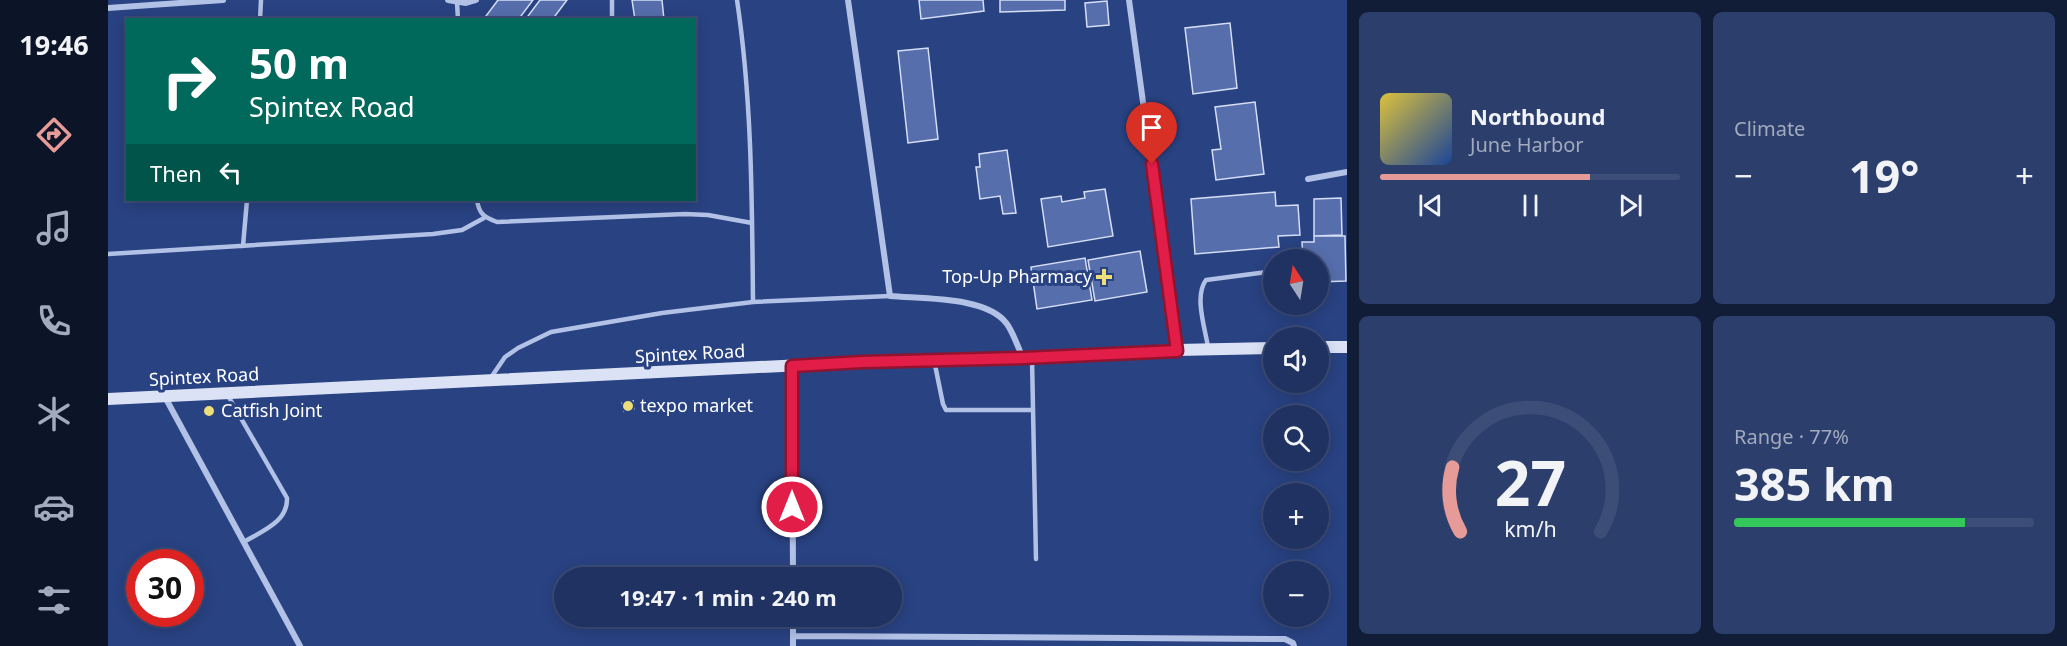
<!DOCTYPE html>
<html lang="en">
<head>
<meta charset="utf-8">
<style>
	body { margin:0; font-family:"Noto Sans",sans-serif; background:#2c3e6b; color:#f1f3f6; height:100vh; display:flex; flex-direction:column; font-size:22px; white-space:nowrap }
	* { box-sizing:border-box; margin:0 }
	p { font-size:20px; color:#a1aabe }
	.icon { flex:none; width:33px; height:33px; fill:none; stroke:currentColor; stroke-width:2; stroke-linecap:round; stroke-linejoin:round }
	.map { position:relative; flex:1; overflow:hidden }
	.side { display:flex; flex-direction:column; gap:12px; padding:12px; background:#111c36; width:720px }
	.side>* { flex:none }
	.top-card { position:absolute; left:18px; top:18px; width:570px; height:183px; border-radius:0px; box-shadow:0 3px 15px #0003,0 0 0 2px #3c4d77; background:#00695c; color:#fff; overflow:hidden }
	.needle { width:39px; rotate:348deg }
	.tools { position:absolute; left:1155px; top:249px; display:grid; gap:12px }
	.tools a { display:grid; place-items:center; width:66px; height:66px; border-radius:50%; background:#1f3262; box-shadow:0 3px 15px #0003,0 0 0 2px #3c4d77; font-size:30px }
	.speed { position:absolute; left:18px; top:549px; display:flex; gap:12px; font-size:30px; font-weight:700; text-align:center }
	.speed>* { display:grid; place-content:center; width:78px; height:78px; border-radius:50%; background:#1f3262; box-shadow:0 3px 15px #0003,0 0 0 2px #3c4d77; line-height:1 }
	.speed .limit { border:9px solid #d22; background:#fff; color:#111 }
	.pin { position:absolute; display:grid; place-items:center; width:51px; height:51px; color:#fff; margin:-62px -26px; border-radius:50% 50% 50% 0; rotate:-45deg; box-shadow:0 0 6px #0007 }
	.pin .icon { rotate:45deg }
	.me { position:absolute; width:66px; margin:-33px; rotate:0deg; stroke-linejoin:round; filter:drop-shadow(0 0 4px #0008) }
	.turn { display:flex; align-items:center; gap:21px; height:126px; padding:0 24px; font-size:27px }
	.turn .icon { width:78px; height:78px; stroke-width:2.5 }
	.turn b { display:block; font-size:42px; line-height:51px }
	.then { display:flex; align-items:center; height:57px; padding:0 24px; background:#0003; gap:12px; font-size:22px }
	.big { font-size:45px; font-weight:700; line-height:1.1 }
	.side .widget { flex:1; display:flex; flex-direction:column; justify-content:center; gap:9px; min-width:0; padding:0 21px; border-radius:9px; background:#2c3e6b }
	.side .dial { align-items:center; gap:0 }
	.dial svg { height:156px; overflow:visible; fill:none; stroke:#3c4d77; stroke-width:7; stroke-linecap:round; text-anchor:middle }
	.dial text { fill:#f1f3f6; stroke:none }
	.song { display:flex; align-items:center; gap:18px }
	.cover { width:72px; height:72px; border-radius:9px; background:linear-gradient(135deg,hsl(50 70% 55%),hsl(220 70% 35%)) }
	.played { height:6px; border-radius:3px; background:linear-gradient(90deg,#e69b98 70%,#3c4d77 70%) }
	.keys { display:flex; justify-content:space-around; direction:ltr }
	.heat { display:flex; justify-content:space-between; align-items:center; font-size:33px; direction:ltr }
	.charge { height:9px; border-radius:4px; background:linear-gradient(90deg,#34c759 77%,#3c4d77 0) }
	.side .tiles { flex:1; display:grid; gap:12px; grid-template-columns:repeat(2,1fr) }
	.trip { position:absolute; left:446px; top:567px; width:348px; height:60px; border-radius:30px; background:#1f3262; box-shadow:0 3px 15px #0003,0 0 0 2px #3c4d77; font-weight:700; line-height:60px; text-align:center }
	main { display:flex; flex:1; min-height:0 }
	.menu { display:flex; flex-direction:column; width:108px; justify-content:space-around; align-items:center; background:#0c1427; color:#a1aabe }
	.menu .icon { width:42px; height:42px }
	.menu .selected { color:#e69b98 }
	.menu b { font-size:27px; color:#f1f3f6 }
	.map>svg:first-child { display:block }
</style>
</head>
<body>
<main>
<nav class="menu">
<b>19:46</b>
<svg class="icon selected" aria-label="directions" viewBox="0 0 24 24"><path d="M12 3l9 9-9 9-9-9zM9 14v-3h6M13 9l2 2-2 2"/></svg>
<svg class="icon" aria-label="music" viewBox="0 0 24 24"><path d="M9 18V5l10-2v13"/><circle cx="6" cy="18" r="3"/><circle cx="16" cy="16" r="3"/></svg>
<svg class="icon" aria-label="phone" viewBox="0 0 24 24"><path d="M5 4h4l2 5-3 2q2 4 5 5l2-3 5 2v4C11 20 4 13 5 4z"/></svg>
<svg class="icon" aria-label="climate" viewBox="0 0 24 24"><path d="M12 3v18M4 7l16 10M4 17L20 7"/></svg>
<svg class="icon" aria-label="car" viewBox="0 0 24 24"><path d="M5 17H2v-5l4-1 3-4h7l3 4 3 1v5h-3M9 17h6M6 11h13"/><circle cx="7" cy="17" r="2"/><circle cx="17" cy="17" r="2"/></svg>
<svg class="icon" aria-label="filters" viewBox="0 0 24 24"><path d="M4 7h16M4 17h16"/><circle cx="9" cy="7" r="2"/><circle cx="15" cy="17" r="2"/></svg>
</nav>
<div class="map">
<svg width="1239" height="646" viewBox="0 0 1239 646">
	<rect width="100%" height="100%" fill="#294282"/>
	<path fill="#566eac" stroke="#d5def5" stroke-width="1.5" d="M 390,0 L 425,0 L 410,20 L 375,20 Z
		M 432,0 L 459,0 L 444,20 L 417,20 Z
		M 524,0 L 554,0 L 556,20 L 527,20 Z
		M 811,0 L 875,0 L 876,11 L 813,19 Z
		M 892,0 L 957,0 L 957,10 L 892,12 Z
		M 999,1 L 1001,25 L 979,27 L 977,3 Z
		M 1122,23 L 1129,88 L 1085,94 L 1077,28 Z
		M 820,48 L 830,139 L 800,143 L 790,51 Z
		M 1147,102 L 1156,174 L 1108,180 L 1104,150 L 1113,149 L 1107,107 Z
		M 899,150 L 908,213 L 895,214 L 892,196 L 872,199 L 868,167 L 872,167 L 871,154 Z
		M 997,189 L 1005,236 L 940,247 L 933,199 L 953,196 L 954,202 L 977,198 L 976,192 Z
		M 1167,192 L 1168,206 L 1190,205 L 1192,235 L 1170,236 L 1171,247 L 1087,254 L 1083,199 Z
		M 1233,198 L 1234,235 L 1206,236 L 1206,199 Z
		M 1206,236 L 1237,236 L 1238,281 L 1210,282 L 1210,260 L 1195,260 L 1194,242 L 1206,242 Z
		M 1032,251 L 1039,292 L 987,301 L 980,260 Z
		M 977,258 L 984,300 L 929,309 L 923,267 Z
		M 525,401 L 526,409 L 516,411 L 514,403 Z"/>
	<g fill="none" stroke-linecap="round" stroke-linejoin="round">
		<path stroke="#b2c1e6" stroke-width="4.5" d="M 504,0 L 504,20
			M 629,0 C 644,100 644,202 645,302
			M 349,2 L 350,20
			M 152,20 L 153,0
			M 369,200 C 371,214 376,217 389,222 L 577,214 L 600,215 L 644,223
			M 135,246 L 139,200
			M 0,254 L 325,234 L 354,230 L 376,218
			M 1100,347 C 1097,328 1086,296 1098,280 L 1159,272
			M 924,358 L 928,559
			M 826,360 L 835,404 L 838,410 L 925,410
			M 382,379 L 397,357 L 410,348 L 443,332 L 554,313 L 645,302 L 782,296
			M 119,394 L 179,498 C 180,522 154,531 136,542"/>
		<path stroke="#b2c1e6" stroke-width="6" d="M 340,0 L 358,3 L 368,0
			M 740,0 L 782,296 C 814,299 879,296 899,324 C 906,334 910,348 915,358
			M 1021,0 L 1069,350
			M 0,8 L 115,0
			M 1200,179 L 1239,172
			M 684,366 L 685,578
			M 57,397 L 192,646
			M 685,616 L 685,646
			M 685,636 L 1177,639 L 1185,643 L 1186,646"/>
		<path stroke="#dbe2f6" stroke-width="12" d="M 1210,347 L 1239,347
			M 0,399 L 754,362 L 915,358 L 1069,350 L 1166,348"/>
	</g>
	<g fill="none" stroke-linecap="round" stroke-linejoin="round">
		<defs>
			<path id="route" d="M 684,507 L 684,366 L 754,362 L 915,358 L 1069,351 L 1044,164"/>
		</defs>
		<use href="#route" stroke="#92132f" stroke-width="15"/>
		<use href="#route" stroke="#e11d48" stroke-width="10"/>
	</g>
	<g fill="#edde79" stroke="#294282" stroke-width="2">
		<path d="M993 268h6v6h6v6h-6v6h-6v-6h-6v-6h6z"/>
		<circle cx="520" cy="406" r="6"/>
		<circle cx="101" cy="411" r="6"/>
	</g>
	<g text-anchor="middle" stroke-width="6" stroke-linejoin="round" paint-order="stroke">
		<g font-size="18" fill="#fff" stroke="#294282" text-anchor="start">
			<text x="984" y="283" text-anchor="end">Top-Up Pharmacy</text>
			<text x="532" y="412">texpo market</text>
			<text x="113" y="417">Catfish Joint</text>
		</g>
		<g font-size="18" fill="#fff" stroke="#294282">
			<text transform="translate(582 354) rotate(-3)" y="6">Spintex Road</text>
			<text transform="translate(96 377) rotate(-3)" y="6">Spintex Road</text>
		</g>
	</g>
</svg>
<div class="tools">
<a><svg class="needle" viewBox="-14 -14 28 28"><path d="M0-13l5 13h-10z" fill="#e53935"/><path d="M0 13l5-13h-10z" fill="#a1aabe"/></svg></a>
<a><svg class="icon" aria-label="sound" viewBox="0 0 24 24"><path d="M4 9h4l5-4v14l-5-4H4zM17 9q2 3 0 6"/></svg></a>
<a><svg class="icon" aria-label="search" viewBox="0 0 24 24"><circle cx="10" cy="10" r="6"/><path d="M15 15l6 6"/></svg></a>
<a>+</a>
<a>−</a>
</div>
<div class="speed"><div class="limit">30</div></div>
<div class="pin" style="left:1044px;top:164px;background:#d93025"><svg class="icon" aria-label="arrive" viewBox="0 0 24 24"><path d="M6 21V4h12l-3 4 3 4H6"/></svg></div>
<svg class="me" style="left:684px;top:507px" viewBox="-20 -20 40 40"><circle r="17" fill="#e11d48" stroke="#fff" stroke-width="3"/><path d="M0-11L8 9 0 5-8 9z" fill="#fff"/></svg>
<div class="trip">19:47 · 1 min · 240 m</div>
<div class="top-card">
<div class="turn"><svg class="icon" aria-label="right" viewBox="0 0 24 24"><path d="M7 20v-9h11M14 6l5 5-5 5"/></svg><div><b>50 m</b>Spintex Road</div></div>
<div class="then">Then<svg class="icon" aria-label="left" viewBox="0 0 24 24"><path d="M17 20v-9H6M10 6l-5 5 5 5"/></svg></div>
</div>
</div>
<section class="side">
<div class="tiles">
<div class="widget">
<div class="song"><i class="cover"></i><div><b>Northbound</b><p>June Harbor</p></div></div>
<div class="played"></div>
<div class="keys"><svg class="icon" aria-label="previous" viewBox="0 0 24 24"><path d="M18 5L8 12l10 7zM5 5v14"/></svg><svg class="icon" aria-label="pause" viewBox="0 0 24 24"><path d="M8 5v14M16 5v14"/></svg><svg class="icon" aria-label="next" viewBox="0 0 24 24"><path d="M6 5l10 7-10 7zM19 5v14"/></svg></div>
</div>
<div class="widget"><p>Climate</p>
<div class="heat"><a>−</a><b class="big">19°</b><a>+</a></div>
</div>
<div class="widget dial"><svg viewBox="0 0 100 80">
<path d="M14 69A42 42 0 1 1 86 69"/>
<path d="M14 69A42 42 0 0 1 10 36" stroke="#e69b98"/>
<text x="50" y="56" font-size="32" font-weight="700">27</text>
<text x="50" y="72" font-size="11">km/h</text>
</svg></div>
<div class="widget"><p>Range · 77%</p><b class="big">385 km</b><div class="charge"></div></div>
</div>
</section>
</main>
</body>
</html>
